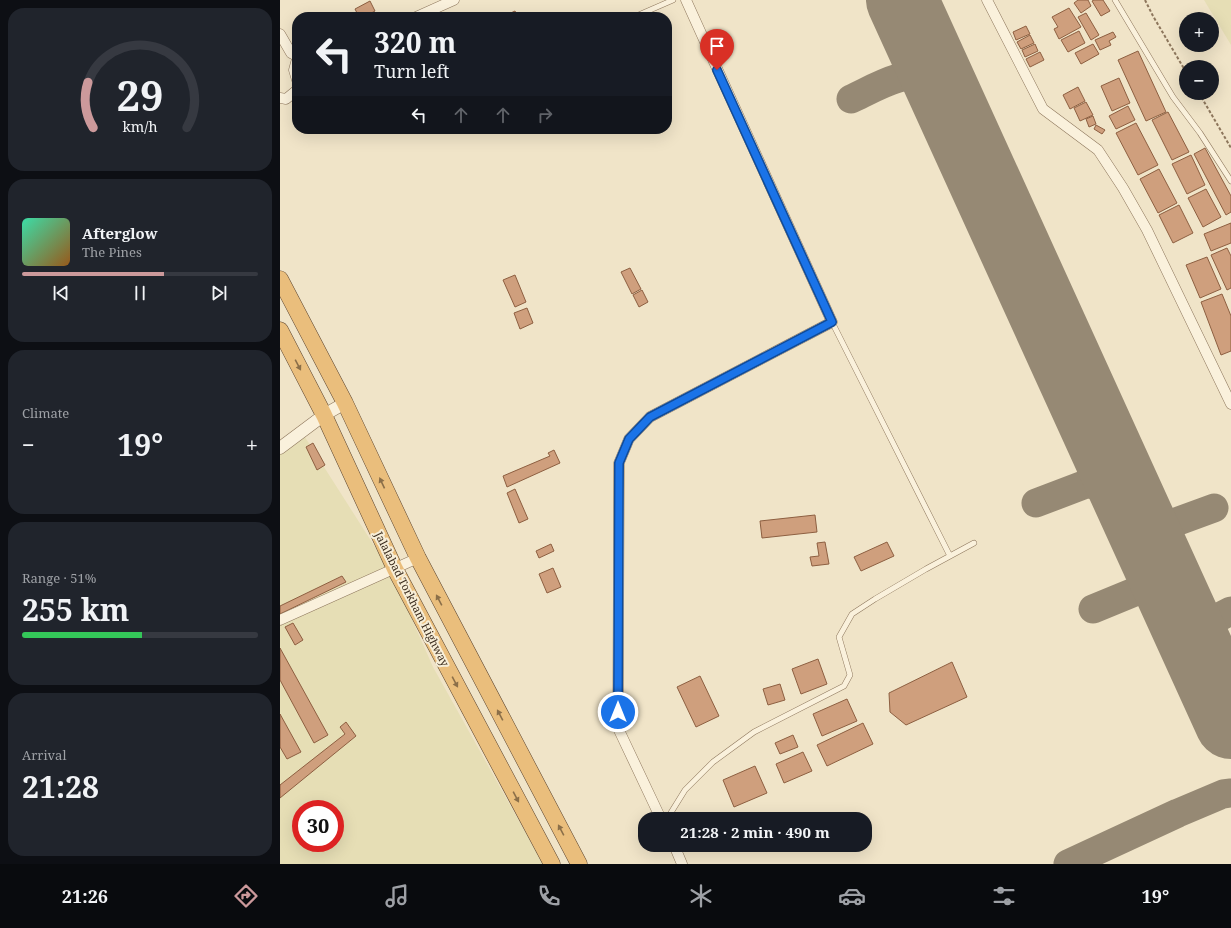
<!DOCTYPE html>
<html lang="en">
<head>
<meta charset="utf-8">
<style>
	body { margin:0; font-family:"Noto Serif",serif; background:#20242c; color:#f1f3f6; height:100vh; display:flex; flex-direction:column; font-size:15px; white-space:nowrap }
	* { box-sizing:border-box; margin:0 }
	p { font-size:13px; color:#9ea1a6 }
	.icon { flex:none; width:22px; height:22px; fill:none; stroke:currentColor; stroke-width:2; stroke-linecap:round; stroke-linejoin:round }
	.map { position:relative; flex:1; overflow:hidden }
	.panel { display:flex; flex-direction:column; gap:8px; padding:8px; background:#0d0f14; width:280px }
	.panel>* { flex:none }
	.guide { position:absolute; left:12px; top:12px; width:380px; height:122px; border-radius:16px; box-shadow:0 4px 16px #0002; background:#171b24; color:#f1f3f6; overflow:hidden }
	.tools { position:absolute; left:899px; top:12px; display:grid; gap:8px }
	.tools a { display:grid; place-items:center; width:40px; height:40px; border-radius:50%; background:#171b24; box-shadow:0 4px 16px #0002; font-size:20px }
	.speed { position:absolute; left:12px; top:800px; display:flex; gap:8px; font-size:20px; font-weight:700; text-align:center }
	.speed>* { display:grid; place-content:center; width:52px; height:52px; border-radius:50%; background:#171b24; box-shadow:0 4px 16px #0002; line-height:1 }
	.speed .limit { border:6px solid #d22; background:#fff; color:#111 }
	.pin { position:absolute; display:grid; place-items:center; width:34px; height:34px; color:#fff; margin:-41px -17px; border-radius:50% 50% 50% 0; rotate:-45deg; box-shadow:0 0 4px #0007 }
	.pin .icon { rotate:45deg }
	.me { position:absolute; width:44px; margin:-22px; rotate:0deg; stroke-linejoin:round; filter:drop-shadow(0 0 3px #0008) }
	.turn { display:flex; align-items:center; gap:14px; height:84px; padding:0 16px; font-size:18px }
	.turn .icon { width:52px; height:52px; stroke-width:2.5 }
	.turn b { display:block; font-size:28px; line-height:34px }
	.lanes { display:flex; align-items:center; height:38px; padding:0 16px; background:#0003; justify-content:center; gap:20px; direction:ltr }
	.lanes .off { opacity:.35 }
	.big { font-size:30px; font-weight:700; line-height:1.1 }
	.panel .tile { flex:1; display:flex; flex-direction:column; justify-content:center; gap:6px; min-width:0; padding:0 14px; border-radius:16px; background:#20242c }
	.panel .dial { align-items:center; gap:0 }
	.dial svg { height:104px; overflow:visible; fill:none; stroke:#363941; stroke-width:7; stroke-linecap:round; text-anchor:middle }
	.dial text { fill:#f1f3f6; stroke:none }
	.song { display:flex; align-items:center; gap:12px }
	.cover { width:48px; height:48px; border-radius:6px; background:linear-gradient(135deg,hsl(160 70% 55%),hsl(30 70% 35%)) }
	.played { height:4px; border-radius:2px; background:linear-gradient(90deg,#cc999b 60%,#363941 60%) }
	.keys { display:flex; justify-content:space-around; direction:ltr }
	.heat { display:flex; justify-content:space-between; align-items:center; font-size:22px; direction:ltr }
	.charge { height:6px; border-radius:3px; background:linear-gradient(90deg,#34c759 51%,#363941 0) }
	.trip { position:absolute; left:358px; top:812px; width:234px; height:40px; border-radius:16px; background:#171b24; box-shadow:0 4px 16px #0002; font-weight:700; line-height:40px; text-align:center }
	.tab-bar { display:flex; height:64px; justify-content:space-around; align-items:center; background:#090b0e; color:#9ea1a6 }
	.tab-bar .icon { width:28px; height:28px }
	.tab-bar .selected { color:#cc999b }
	.tab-bar b { font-size:18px; color:#f1f3f6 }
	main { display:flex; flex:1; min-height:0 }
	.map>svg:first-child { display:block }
</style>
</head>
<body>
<main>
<section class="panel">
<div class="tile dial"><svg viewBox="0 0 100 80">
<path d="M14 69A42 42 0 1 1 86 69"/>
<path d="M14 69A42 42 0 0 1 10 34" stroke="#cc999b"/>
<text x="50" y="56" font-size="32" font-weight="700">29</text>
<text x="50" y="72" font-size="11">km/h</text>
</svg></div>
<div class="tile">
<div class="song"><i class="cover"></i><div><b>Afterglow</b><p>The Pines</p></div></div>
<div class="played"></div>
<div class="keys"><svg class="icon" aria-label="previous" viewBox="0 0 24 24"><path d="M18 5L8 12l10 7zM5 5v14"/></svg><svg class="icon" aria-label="pause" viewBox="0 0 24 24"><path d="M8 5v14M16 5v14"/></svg><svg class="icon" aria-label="next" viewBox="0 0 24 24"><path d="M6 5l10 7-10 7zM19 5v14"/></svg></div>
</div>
<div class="tile"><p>Climate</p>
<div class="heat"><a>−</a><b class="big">19°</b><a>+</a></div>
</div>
<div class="tile"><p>Range · 51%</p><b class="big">255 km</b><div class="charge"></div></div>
<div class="tile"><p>Arrival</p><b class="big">21:28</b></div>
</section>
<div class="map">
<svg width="951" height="864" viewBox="0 0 951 864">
	<rect width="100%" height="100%" fill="#f0e4c8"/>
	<path fill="#e6deb5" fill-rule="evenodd" d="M 924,0 L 951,0 L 951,45 Z
		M 23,434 L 116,580 L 130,615 L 153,667 L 263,864 L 0,864 L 0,449 ZM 21,809 L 55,809 L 55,843 L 21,843 Z"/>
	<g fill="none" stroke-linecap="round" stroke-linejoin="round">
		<path stroke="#968974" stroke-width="29" d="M 622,76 C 628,70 633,65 636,58 C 641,45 630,21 625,8
			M 571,99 C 591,90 631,65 651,80 C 659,86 664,96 670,104
			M 806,484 C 827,456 821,448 812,417
			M 756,503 L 806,484 L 821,485 L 842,498 L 859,519
			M 866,533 L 934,508
			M 813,609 L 886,579
			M 910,632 L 951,611
			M 788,864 L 898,813 L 943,794 L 951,793"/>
		<path stroke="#968974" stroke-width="72" d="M 622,0 L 951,723"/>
	</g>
	<path fill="#cf9f7d" stroke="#8d5f41" d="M 798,0 L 808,0 L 811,6 L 801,13 L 794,3 Z
		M 814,0 L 823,0 L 830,11 L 821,16 L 812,1 Z
		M 90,1 L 95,11 L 84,17 L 79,17 L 75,9 Z
		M 789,8 L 801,27 L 779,39 L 774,29 L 778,27 L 772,17 Z
		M 235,11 L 238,17 L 222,17 Z
		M 806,13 L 819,35 L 811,40 L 798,17 Z
		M 746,26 L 750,34 L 736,40 L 733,32 Z
		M 799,31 L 805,43 L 788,52 L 781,40 Z
		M 833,32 L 836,37 L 829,41 L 831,45 L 820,50 L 815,40 Z
		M 750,35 L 754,43 L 741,49 L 737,42 Z
		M 755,44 L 758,51 L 745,57 L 742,50 Z
		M 813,44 L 819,54 L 801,64 L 795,53 Z
		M 858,51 L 886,112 L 866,121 L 838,60 Z
		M 760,52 L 764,60 L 750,67 L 746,59 Z
		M 839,78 L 850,103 L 832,111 L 821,86 Z
		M 798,87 L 805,101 L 790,109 L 783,95 Z
		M 806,102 L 813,115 L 800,121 L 794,108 Z
		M 848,106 L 855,120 L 836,129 L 829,116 Z
		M 888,112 L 909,152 L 892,160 L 872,120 Z
		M 813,116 L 816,124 L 809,127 L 806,119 Z
		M 856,123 L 878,165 L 858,175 L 836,133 Z
		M 816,125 L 825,130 L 822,134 L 814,129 Z
		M 925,148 L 951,196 L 951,212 L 946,215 L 914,154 Z
		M 911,155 L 925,185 L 907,194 L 892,164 Z
		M 879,169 L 897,203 L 878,213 L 860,179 Z
		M 926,189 L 941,217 L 923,227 L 908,198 Z
		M 899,205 L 913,233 L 893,243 L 879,215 Z
		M 951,223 L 951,243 L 931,251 L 924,234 Z
		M 947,248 L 951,256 L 951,288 L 947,290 L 931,255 Z
		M 927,257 L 941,289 L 920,298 L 906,265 Z
		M 350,268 L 361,289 L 352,294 L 341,272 Z
		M 235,275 L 246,302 L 235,307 L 223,280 Z
		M 362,290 L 368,302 L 359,307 L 353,295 Z
		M 942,294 L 951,316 L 951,351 L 941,355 L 921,302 Z
		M 247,308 L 253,323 L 240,329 L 234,313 Z
		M 33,443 L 45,465 L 37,470 L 26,447 Z
		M 274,450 L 280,463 L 227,487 L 223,476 L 270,456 L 268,453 Z
		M 235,489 L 248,519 L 239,523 L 227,493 Z
		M 535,515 L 537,532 L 482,538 L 480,521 Z
		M 545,542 L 549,564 L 532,566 L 530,557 L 539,556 L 537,543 Z
		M 607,542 L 614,556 L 581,571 L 574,557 Z
		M 271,544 L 274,551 L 259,558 L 256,551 Z
		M 273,568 L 281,587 L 267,593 L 259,574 Z
		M 62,576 L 66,582 L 0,614 L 0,606 Z
		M 13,623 L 23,640 L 15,645 L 5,627 Z
		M 0,648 L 48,735 L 34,743 L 0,680 Z
		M 538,659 L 547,684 L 521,694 L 512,669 Z
		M 672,662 L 687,697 L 626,725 L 610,712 L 609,693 Z
		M 420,676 L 439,716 L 416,727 L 397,687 Z
		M 500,684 L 505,700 L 488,705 L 483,689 Z
		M 567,699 L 577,721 L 542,736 L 533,714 Z
		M 0,714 L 21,752 L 7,759 L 0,747 Z
		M 66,722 L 76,736 L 0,798 L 0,785 L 65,734 L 60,727 Z
		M 583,723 L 593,744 L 547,766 L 537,745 Z
		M 513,735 L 518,747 L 500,754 L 495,743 Z
		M 523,752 L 532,771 L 504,783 L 496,764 Z
		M 475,766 L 487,793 L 454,807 L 443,780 Z"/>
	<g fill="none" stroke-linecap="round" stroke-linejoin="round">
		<defs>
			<path id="service" d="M 835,0 L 893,97 L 920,133 L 951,181
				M 354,17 L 393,0
				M 552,322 L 670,556
				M 387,819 L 405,790 L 433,762 L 474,732 L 564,686 L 570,675 L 559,637 L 572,614 L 595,599 L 646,569 L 694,543"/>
			<path id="minor" d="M 707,0 L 763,109 L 818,150 L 843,188 L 867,230 L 951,404
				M 136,17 L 174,0
				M 0,34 L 11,53 L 17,56
				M 17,59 L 14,70 L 17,80
				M 0,98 L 6,99 L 17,90
				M 0,620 L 138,558
				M 381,819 L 338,728 L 339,463 L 349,439 L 370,417 L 552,322 L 406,0
				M 394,845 L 402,864"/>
			<path id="tertiary" d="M 0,448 L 44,415 L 65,403"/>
			<path id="trunk" d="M 0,279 L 65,403 L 138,558 L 299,864
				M 0,330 L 44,415 L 115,569 L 272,864"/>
		</defs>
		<use href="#service" stroke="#8d765c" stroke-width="6"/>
		<use href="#minor" stroke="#8d765c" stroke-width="11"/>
		<use href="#tertiary" stroke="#8d765c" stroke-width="13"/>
		<use href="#trunk" stroke="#5b4430" stroke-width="17"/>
		<path stroke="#8d765c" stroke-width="2" stroke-dasharray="3 2" stroke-linecap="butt" d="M 865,0 L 873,16 L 906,72
			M 919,93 L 951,148"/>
		<use href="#service" stroke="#faf1dc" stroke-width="5"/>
		<use href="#minor" stroke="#faf1dc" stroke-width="10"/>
		<use href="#tertiary" stroke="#faf1dc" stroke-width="12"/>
		<use href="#trunk" stroke="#eabe7c" stroke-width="16"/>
	</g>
	<defs><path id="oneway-solid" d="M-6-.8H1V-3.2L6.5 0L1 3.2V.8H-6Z"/></defs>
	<g fill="#8b6f49">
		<use href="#oneway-solid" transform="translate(18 365) rotate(62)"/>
		<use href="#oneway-solid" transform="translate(102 483) rotate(-115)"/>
		<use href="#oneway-solid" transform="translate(159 600) rotate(-118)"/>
		<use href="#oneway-solid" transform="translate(175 682) rotate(62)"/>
		<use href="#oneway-solid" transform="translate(220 715) rotate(-118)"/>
		<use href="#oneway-solid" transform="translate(236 797) rotate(62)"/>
		<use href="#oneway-solid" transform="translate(281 830) rotate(-118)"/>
	</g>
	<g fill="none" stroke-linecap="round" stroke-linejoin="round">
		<defs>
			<path id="route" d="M 338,712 L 339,463 L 349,439 L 370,417 L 552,322 L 437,70"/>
		</defs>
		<use href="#route" stroke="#114b97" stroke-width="10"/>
		<use href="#route" stroke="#1a73e8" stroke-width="7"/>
	</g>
	<g text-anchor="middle" stroke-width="4" stroke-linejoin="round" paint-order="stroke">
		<g font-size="11" fill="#3d2e20" stroke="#f7eed8">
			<text transform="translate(132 599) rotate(63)" y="4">Jalalabad Torkham Highway</text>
		</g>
	</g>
</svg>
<div class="tools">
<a>+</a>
<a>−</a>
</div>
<div class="speed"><div class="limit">30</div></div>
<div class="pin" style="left:437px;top:70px;background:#d93025"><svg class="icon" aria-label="arrive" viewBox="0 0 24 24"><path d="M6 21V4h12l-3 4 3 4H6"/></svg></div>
<svg class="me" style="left:338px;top:712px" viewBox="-20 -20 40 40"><circle r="17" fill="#1a73e8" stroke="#fff" stroke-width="3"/><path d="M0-11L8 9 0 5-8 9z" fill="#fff"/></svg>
<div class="trip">21:28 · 2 min · 490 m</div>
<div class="guide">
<div class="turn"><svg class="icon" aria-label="left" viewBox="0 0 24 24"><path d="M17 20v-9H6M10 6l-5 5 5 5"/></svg><div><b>320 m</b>Turn left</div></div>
<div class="lanes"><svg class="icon" aria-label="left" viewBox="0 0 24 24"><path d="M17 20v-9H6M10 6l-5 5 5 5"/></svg><svg class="icon off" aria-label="ahead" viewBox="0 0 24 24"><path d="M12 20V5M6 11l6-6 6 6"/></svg><svg class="icon off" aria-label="ahead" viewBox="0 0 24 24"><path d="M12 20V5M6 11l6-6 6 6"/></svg><svg class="icon off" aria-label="right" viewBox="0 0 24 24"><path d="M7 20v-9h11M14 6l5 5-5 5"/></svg></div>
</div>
</div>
</main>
<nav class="tab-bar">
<b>21:26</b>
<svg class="icon selected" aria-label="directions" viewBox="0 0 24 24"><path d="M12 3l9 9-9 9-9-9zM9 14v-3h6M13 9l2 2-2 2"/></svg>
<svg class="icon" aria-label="music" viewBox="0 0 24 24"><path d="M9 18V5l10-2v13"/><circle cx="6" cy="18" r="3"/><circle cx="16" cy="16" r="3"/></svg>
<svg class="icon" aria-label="phone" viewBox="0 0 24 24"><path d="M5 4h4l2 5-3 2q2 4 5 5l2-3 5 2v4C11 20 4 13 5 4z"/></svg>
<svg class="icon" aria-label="climate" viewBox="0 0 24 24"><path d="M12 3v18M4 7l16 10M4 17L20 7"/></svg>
<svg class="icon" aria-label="car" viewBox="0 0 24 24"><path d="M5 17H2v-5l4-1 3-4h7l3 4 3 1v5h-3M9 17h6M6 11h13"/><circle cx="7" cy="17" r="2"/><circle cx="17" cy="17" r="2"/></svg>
<svg class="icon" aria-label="filters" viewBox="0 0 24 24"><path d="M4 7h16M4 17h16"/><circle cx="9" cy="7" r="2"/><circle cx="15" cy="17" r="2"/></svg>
<b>19°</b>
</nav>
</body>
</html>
